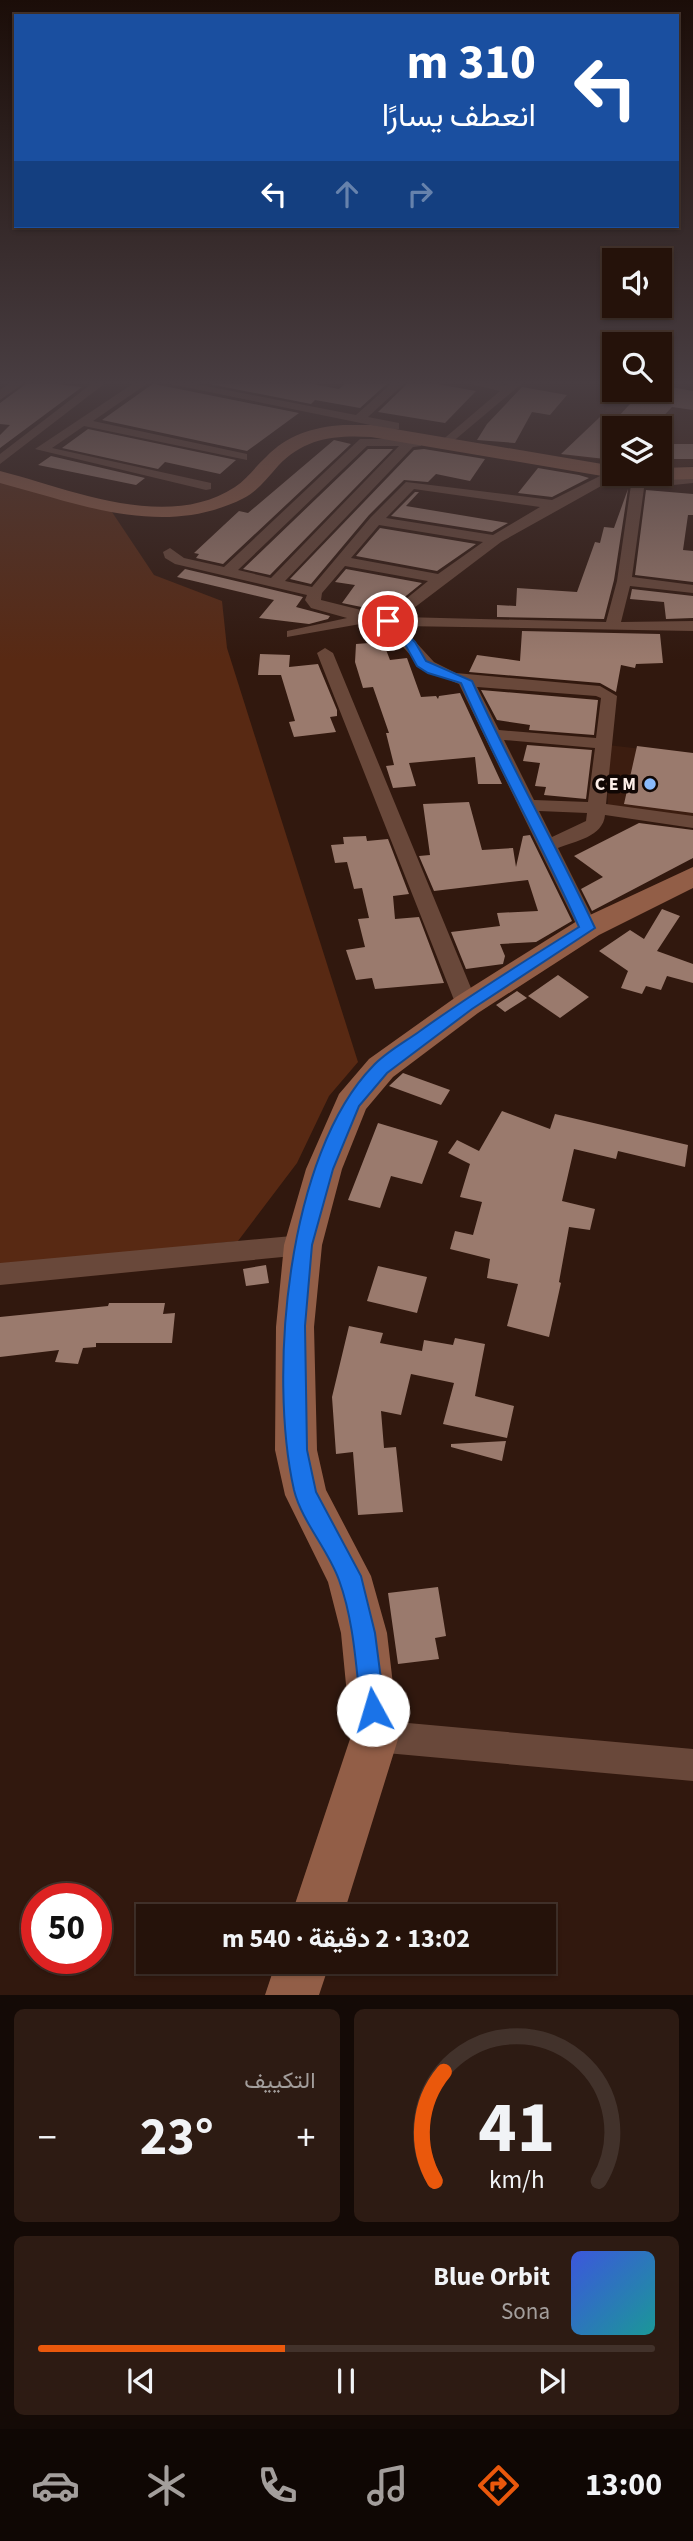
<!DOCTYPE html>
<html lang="ar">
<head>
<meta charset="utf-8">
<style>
	body { margin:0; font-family:"Source Sans 3",Vazirmatn,sans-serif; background:#2d1b13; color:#f1f3f6; direction:rtl; height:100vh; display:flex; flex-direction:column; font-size:26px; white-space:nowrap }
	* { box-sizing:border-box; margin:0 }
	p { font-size:23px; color:#a39e9c }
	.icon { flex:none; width:38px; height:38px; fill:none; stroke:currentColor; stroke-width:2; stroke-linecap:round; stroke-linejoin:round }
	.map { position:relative; height:1995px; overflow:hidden; direction:ltr }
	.details { display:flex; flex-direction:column; gap:14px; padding:14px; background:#140a06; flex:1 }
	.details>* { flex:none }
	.hud { position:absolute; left:14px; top:14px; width:665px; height:214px; border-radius:0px; box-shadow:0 2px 5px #0004,0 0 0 2px #42322b; direction:rtl; background:#1a4fa0; color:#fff; overflow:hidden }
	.buttons { position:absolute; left:602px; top:248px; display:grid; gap:14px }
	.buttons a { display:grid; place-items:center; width:70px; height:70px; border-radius:0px; background:#25120a; box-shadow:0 2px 5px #0004,0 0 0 2px #42322b; font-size:35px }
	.speed { position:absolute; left:21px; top:1883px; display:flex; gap:14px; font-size:35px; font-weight:700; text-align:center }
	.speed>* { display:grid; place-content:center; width:91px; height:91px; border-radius:50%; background:#25120a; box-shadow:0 2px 5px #0004,0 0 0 2px #42322b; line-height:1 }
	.speed .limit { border:10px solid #d22; background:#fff; color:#111 }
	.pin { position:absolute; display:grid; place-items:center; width:60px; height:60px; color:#fff; margin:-30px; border:4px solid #fff; border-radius:50%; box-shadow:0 2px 7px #0007 }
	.me { position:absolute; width:77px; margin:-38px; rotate:354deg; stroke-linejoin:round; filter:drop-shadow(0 0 5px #0008) }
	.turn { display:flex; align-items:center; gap:24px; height:147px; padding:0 28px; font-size:32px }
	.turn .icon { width:91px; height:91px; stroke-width:2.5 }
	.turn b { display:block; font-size:49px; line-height:60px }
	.lanes { display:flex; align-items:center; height:66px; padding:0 28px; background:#0003; justify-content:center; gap:35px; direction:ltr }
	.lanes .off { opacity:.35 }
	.big { font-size:52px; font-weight:700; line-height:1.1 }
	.details .tile { flex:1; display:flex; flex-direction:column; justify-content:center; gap:10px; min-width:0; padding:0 24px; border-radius:10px; background:#2d1b13 }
	.details .dial { align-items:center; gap:0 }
	.dial svg { height:182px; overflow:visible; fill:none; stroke:#42322b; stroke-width:7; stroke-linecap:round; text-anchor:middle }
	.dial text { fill:#f1f3f6; stroke:none }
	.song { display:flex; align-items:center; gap:21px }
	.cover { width:84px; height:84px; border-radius:10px; background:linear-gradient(135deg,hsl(230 70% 55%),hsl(180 70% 35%)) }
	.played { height:7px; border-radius:4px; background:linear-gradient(90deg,#ea580c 40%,#42322b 40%) }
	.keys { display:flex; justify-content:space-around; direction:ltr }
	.heat { display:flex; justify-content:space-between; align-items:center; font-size:38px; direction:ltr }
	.details .tiles { flex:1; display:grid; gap:14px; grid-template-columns:1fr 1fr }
	.tile:last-child { grid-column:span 2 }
	.trip { position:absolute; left:136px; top:1904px; width:420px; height:70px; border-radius:0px; background:#25120a; box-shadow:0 2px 5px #0004,0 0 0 2px #42322b; font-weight:700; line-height:70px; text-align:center; direction:rtl }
	.tab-bar { display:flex; height:112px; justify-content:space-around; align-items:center; background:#0f0704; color:#a39e9c }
	.tab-bar .icon { width:49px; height:49px }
	.tab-bar .on { color:#ea580c }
	.tab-bar b { font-size:32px; color:#f1f3f6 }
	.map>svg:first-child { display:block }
</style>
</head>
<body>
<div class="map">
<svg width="693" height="1995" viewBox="0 0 693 1995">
	<rect width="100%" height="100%" fill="#31180e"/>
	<path fill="#3c1d10" d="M 660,386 L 693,393 L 693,466 L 660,468 L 660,429 L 614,429 L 614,462 L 561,455 L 608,408 L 625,412 L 660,390 Z
		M 608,745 L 693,755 L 693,822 L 608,813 Z"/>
	<path fill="#582913" d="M 0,477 L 108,506 L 154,575 L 222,601 L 227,648 L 358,1062 L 329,1096 L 297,1163 L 238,1241 L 0,1266 Z"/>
	<path fill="#9a7a6d" d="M 30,381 L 82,387 L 0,448 L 0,435 L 10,425 L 0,424 L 0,403 Z
		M 194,381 L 297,381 L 339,389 L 348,381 L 390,381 L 360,408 L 315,400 L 311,404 Z
		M 410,381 L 420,381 L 476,391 L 445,423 L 378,412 Z
		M 154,383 L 154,384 L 299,413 L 247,451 L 102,420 Z
		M 660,385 L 693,391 L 693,410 L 672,407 L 655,425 L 618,417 L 643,390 L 660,390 Z
		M 522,387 L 567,395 L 550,415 L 532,412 L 515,443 L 477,440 L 487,424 Z
		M 600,417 L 614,420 L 614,460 L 561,454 Z
		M 88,429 L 236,460 L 220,474 L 165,462 L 158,469 L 62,448 Z
		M 334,440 L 351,444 L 223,564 L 196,558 L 199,554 L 194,553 L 239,511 L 248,513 Z
		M 665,444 L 693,444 L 693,459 L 671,459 Z
		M 368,449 L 393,449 L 270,575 L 243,569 Z
		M 424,449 L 485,459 L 470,481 L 436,474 L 428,482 L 404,480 L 369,515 L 311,584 L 290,579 L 414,450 Z
		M 51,456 L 145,478 L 136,485 L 38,465 Z
		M 538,468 L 579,475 L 589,478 L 552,497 L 518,493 Z
		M 628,489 L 614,580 L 604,619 L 497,617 L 497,605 L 516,606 L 517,588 L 577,592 L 595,542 L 600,543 L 604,527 L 614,528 Z
		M 646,490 L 693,494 L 693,515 L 688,515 L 683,550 L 693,551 L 693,582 L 635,575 Z
		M 415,492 L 419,492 L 406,506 L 508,523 L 492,532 L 391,516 Z
		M 380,528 L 476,544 L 437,571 L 356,556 Z
		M 185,569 L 303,597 L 296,607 L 330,616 L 328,619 L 309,624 L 259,618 L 274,600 L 177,577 Z
		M 346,569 L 422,583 L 386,612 L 342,603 L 355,585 L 335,582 Z
		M 632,589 L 693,596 L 693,618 L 666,619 L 664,602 L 630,599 Z
		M 522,631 L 660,634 L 663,663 L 636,664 L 635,668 L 621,665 L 616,692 L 600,683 L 469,672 L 477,655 L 520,661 Z
		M 383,642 L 390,660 L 407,658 L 421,697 L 436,696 L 438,699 L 439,696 L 460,693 L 502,784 L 478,784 L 475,757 L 409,763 L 416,786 L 393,788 L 386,766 L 394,765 L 386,733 L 389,733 L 373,687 L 363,688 L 355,662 L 356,644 Z
		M 260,654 L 290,655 L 289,667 L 318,664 L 337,710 L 337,716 L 330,717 L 336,732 L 294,737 L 289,722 L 295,721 L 281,675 L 258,675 Z
		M 481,690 L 598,700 L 594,735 L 529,730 L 530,725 L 497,720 Z
		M 527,745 L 592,750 L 586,799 L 544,795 L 546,787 L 535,786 L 540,763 L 523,761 Z
		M 637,746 L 693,753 L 693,813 L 624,804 Z
		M 469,802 L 482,850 L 513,848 L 516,867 L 523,836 L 530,835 L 572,921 L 536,942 L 500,944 L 505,956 L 503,964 L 466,969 L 451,932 L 500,926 L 497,913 L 538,911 L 528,880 L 434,891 L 419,856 L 430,855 L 423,804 Z
		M 639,823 L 693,830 L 693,858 L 592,911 L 581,889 L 603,877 L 574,856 Z
		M 366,836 L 367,841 L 388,839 L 409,894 L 393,896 L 395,919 L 419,917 L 444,983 L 375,989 L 372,978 L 356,980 L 346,950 L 365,947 L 358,919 L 369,918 L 362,888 L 354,889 L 347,862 L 335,863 L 331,845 L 344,844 L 343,837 Z
		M 662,909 L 680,916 L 657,951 L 693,964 L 693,983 L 667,976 L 661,990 L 646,986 L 642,994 L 621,988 L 628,971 L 599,951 L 630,930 L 644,939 Z
		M 558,975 L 589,997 L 560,1018 L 528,996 Z
		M 517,991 L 527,998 L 505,1012 L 496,1005 Z
		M 403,1073 L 450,1090 L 441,1105 L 389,1086 Z
		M 502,1111 L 550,1129 L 555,1114 L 688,1145 L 685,1167 L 618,1151 L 616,1159 L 574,1149 L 562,1201 L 595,1209 L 590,1230 L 569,1227 L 559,1282 L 561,1283 L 549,1337 L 507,1326 L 518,1284 L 487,1278 L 490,1259 L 450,1249 L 455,1231 L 473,1235 L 482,1202 L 460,1197 L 470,1164 L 448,1153 L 457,1140 L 479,1151 Z
		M 378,1123 L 438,1141 L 422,1184 L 391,1176 L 380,1208 L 348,1200 Z
		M 266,1265 L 269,1283 L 246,1286 L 243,1269 Z
		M 378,1266 L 427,1277 L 417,1313 L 367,1301 Z
		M 109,1303 L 165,1303 L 163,1314 L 175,1313 L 172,1343 L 96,1343 L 96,1347 L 83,1348 L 78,1364 L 55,1362 L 59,1350 L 0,1357 L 0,1317 L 108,1306 Z
		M 349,1326 L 383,1333 L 380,1343 L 422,1351 L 424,1340 L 453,1345 L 455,1338 L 485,1344 L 475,1396 L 514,1406 L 507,1438 L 443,1424 L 454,1383 L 411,1374 L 401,1415 L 381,1411 L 384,1448 L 396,1447 L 403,1512 L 358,1515 L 353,1452 L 336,1454 L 332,1397 Z
		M 506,1441 L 502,1461 L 451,1447 L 451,1444 Z
		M 438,1587 L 446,1636 L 435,1638 L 439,1659 L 398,1664 L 388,1593 Z"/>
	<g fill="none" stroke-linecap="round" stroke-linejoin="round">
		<path fill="#69483a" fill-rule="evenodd" d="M 13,381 L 27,381 L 0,400 L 0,390 Z
			M 95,381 L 108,381 L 0,464 L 0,454 Z
			M 137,381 L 151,381 L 93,421 L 247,454 L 247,460 L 84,426 L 52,448 L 211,483 L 211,489 L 206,490 L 35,449 Z
			M 155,381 L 180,381 L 356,415 L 394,381 L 407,381 L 368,417 L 399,423 L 399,429 L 395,430 Z
			M 458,381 L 507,385 L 512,381 L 525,381 L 444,449 L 440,448 L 440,442 L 500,391 Z
			M 409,434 L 421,440 L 421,446 L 413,447 L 285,581 L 312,587 L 371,517 L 406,482 L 552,500 L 614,469 L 614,474 L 619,476 L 501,542 L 402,617 L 606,622 L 617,581 L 631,485 L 638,481 L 693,475 L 693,483 L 644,488 L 632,577 L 693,585 L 693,593 L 630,586 L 621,622 L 693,621 L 693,631 L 401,626 L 434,662 L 456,673 L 600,686 L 617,696 L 606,804 L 693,816 L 693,828 L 605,815 C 603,837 575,841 558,848 L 598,928 L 595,933 L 581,933 L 578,928 L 459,684 L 423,669 L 383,625 L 366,623 L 287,637 L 287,631 L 347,618 L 311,608 L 305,600 L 307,595 L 175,564 L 165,558 L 163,552 L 170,548 L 184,558 L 224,567 L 360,439 L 403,439 ZM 367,446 L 399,446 L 271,578 L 238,570 ZM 414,489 L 540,507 L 493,535 L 386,518 ZM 379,525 L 483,542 L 438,574 L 351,558 ZM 345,566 L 428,581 L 385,616 L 321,600 L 322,593 ZM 477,687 L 596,696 L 601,698 L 596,738 L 499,730 ZM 504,740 L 595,748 L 588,802 L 534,800 ZM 539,811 L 587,813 L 586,821 L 552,837 Z
			M 325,648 L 333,653 L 478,1005 L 474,1010 L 460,1010 L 456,1005 L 317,653 Z
			M 303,1235 L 312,1238 L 315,1245 L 312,1252 L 303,1255 L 0,1285 L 0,1263 Z
			M 375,1720 L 693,1749 L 693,1781 L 375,1752 L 364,1747 L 359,1736 L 364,1725 Z"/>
		<path fill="#925e47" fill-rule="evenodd" d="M 343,425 L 371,425 L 614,466 L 614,474 L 622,474 L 614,478 L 371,437 C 335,435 304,438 278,466 C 268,477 258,491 244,498 C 164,539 80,504 0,483 L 0,471 C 71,489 166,532 235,487 C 247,479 255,467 266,457 C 287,435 313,427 343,425 Z
			M 693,467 L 693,479 L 660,480 L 650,474 L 660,474 L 660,468 Z
			M 693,867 L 693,888 L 599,935 L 478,1013 L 393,1077 L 366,1109 L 342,1169 L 322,1245 L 314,1327 L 317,1450 L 326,1490 L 371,1576 L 387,1633 L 399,1736 L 343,1916 L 291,1916 L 351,1736 L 341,1633 L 328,1582 L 285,1495 L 275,1450 L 276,1327 L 284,1245 L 306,1169 L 339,1094 L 369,1059 L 456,997 L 577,921 Z
			M 276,1962 L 330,1962 L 319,1995 L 265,1995 Z"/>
	</g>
	<linearGradient id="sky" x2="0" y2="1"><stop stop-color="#1b0d08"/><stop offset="0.58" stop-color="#483d41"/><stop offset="1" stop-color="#483d41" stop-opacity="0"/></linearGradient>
	<rect width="693" height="660" fill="url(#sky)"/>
	<path fill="#1a73e8" stroke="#114b97" stroke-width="2" d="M 388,617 L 415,642 L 426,661 L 472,681 C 510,765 556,845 595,928 L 472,1009 L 387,1073 L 359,1106 L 333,1169 L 312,1245 L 305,1326 L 307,1450 L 316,1492 L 361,1576 L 375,1633 L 385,1710 L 381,1719 L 373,1722 L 364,1719 L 361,1710 C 356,1667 354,1621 339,1580 C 328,1549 302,1522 294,1490 C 268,1374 287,1154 373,1066 C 386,1052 405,1042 420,1031 C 471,994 525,961 579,927 C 542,844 497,766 461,683 L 428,673 L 417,666 L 406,646 L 382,621 Z"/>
	<circle fill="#89bafc" stroke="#110704" stroke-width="2.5" cx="650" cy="784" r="7"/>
	<g text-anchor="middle" stroke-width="7" stroke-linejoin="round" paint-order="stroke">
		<g font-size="18" font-weight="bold" fill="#fdefe9" stroke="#110704" text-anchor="end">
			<text x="636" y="790">C E M</text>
		</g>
	</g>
</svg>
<div class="buttons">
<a><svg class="icon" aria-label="sound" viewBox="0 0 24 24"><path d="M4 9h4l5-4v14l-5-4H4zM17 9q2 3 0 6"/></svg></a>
<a><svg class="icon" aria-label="search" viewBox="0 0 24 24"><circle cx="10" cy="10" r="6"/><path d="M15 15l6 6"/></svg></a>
<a><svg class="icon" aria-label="layers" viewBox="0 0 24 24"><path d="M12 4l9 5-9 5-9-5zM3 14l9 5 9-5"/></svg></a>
</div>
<div class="speed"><div class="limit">50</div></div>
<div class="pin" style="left:388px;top:621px;background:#d93025"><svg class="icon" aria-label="arrive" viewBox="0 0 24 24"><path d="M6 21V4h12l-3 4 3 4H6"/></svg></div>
<svg class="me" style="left:373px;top:1710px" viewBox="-20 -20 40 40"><circle r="19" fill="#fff"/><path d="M0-13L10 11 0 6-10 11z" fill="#1a73e8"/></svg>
<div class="trip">13:02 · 2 دقيقة · 540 m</div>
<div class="hud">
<div class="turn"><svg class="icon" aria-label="left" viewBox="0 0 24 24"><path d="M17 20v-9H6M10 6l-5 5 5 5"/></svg><div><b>310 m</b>انعطف يسارًا</div></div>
<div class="lanes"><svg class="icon" aria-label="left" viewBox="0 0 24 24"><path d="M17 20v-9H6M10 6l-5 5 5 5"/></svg><svg class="icon off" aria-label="ahead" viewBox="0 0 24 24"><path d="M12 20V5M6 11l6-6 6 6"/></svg><svg class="icon off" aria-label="right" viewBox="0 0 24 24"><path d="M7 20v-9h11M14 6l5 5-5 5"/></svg></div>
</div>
</div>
<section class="details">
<div class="tiles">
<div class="tile dial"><svg viewBox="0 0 100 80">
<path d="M14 69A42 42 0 1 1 86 69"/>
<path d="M14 69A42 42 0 0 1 18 21" stroke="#ea580c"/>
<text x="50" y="56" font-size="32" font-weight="700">41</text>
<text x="50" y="72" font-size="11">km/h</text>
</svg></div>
<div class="tile"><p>التكييف</p>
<div class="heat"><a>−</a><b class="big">23°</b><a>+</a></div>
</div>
<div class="tile">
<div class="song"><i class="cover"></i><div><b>Blue Orbit</b><p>Sona</p></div></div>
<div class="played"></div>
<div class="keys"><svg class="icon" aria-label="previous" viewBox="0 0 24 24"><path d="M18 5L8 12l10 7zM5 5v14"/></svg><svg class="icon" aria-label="pause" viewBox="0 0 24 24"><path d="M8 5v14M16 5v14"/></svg><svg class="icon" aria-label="next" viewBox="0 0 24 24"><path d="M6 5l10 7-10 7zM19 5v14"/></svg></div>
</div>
</div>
</section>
<nav class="tab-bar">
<b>13:00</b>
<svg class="icon on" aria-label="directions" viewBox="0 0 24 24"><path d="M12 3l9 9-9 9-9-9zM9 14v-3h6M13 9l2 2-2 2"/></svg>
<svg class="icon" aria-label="music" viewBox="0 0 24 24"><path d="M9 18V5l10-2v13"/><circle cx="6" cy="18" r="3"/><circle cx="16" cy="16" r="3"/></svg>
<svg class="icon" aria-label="phone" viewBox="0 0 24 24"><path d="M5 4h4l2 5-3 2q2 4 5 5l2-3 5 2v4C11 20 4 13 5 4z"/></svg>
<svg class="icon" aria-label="climate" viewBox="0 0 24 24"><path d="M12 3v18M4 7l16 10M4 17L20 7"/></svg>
<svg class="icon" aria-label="car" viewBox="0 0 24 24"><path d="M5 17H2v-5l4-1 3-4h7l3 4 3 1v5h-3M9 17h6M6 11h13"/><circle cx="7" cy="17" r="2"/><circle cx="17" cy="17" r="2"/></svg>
</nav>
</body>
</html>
